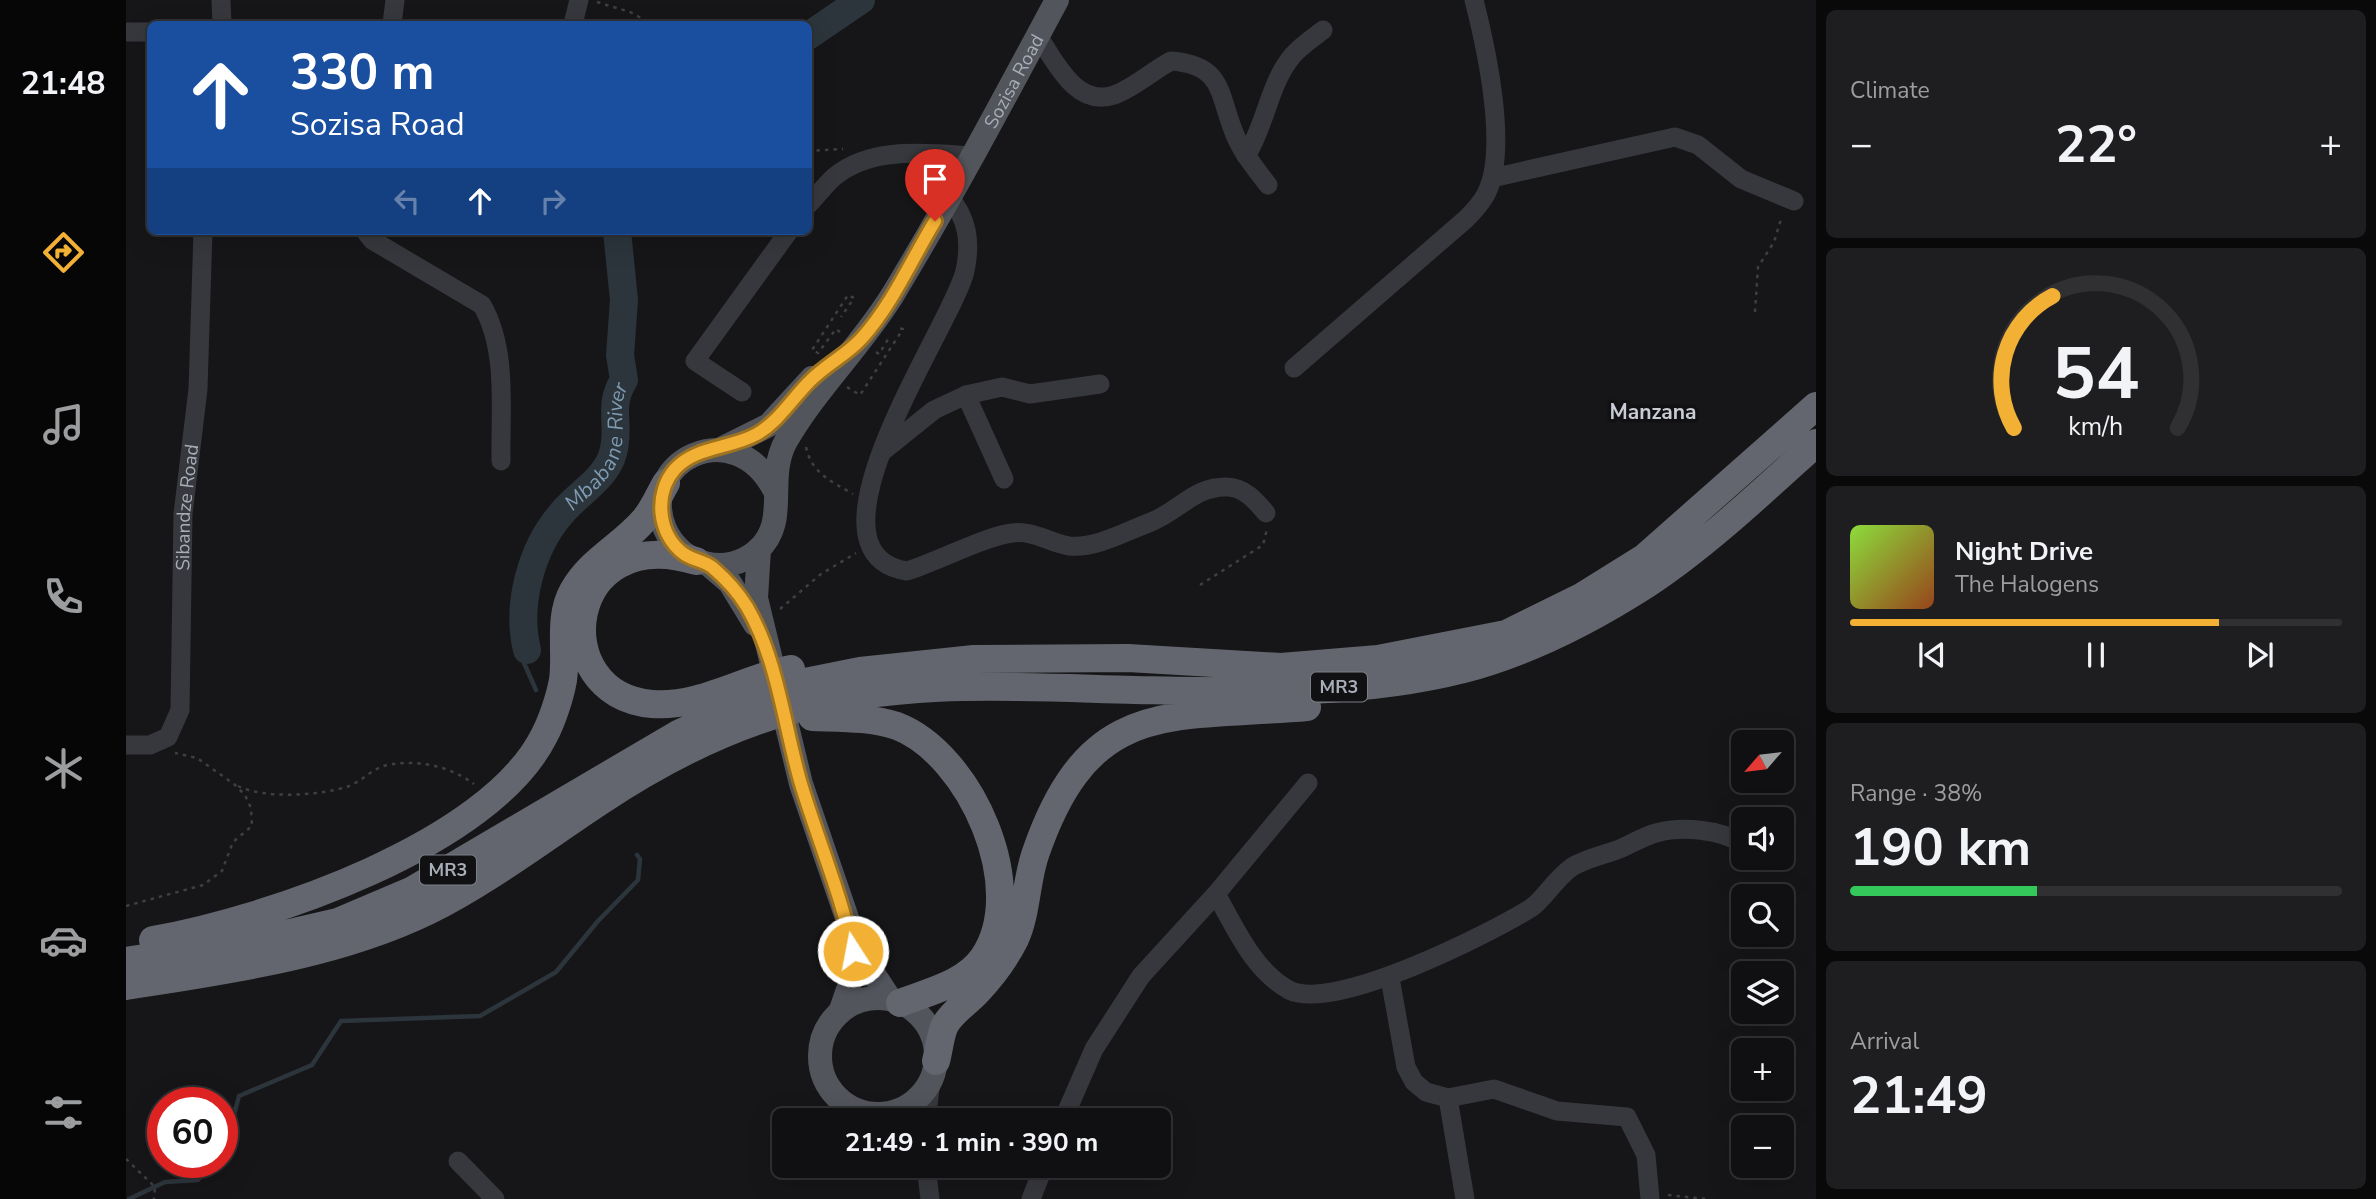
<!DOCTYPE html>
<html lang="en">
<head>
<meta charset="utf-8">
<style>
	body { margin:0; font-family:"Nunito Sans",sans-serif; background:#1e1e20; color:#f1f3f6; height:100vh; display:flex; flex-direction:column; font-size:26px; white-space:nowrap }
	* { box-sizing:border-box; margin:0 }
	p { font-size:23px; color:#9c9d9f }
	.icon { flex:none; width:38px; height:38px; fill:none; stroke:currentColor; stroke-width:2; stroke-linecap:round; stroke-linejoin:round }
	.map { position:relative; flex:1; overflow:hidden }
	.sheet { display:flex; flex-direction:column; gap:10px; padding:10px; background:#09090a; width:560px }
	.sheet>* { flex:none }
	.top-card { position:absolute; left:21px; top:21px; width:665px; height:214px; border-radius:10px; box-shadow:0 7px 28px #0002,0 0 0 2px #303032; background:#1a4fa0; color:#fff; overflow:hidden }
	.needle { width:46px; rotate:242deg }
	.fabs { position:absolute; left:1605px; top:730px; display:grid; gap:14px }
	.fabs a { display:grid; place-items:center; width:63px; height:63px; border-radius:10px; background:#101012; box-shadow:0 7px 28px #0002,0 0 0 2px #303032; font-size:35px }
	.speed { position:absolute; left:21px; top:1087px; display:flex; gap:14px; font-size:35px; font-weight:700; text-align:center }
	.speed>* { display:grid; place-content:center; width:91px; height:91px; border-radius:50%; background:#101012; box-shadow:0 7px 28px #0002,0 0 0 2px #303032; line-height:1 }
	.speed .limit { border:10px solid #d22; background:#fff; color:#111 }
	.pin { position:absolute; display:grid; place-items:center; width:60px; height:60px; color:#fff; margin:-72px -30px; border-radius:50% 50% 50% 0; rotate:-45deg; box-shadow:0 0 7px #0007 }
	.pin .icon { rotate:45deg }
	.me { position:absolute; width:77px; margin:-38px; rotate:349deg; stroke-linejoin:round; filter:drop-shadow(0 0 5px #0008) }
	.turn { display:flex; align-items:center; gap:24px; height:147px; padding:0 28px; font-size:32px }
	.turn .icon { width:91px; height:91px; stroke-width:2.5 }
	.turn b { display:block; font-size:49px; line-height:60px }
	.lanes { display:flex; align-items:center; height:66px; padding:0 28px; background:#0003; justify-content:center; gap:35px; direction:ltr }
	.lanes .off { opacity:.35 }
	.big { font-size:52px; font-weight:700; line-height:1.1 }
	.sheet .card { flex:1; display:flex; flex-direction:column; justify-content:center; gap:10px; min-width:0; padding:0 24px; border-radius:10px; background:#1e1e20 }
	.sheet .dial { align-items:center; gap:0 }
	.dial svg { height:182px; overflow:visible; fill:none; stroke:#303032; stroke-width:7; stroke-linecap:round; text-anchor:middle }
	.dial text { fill:#f1f3f6; stroke:none }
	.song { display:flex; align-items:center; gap:21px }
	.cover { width:84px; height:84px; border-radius:10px; background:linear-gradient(135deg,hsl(90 70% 55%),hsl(20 70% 35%)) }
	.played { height:7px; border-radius:4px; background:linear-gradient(90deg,#f2b134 75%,#303032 75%) }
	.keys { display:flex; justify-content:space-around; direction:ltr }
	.heat { display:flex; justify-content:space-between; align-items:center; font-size:38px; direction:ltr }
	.charge { height:10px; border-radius:5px; background:linear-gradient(90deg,#34c759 38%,#303032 0) }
	.trip { position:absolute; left:646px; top:1108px; width:399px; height:70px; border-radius:10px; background:#101012; box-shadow:0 7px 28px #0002,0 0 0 2px #303032; font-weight:700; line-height:70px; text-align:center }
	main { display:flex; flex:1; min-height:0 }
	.dock { display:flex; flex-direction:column; width:126px; justify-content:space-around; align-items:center; background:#060607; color:#9c9d9f }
	.dock .icon { width:49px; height:49px }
	.dock .current { color:#f2b134 }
	.dock b { font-size:32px; color:#f1f3f6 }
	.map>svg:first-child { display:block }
</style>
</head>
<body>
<main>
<nav class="dock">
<b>21:48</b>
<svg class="icon current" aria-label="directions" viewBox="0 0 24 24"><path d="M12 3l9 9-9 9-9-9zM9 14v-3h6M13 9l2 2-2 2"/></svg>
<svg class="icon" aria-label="music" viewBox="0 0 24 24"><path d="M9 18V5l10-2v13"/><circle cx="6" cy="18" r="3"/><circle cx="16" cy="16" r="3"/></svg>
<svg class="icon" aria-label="phone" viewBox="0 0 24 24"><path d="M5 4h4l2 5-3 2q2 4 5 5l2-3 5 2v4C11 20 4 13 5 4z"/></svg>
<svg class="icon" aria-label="climate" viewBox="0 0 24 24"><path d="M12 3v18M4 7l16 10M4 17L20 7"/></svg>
<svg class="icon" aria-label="car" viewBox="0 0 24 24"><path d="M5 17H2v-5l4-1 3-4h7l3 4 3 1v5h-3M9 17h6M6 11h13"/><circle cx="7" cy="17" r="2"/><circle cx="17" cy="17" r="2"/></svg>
<svg class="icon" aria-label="filters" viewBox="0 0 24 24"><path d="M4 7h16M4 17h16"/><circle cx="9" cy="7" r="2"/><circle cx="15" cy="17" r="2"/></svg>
</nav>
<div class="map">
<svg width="1690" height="1199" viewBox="0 0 1690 1199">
	<rect width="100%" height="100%" fill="#161618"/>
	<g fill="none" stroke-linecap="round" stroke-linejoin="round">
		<path stroke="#2c353c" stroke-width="4.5" d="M 401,650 L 398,663 L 410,690
			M 96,1148 L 101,1141 L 113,1096 L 186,1065 L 215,1021 L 354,1016 L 430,972 L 472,921 L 512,880 L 514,859 L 511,855
			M 3,1199 L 39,1182 L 72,1180 L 85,1162"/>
		<g stroke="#2c353c" stroke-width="28">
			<path d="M 682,36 L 735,0"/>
			<path id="s1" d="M 401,650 C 390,605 405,549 435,514 C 451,494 480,479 487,453 C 495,425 481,406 498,380 L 494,355 L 498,300 L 491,231"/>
		</g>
		<path stroke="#3d3f44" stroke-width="2.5" stroke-dasharray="3.5 5" stroke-linecap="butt" d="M 471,2 L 504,12 L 526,24
			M 682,151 L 717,149
			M 1629,312 L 1632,267 L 1648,242 L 1656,216
			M 714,332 L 710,329 L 692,353 L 686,350 L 722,295 L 728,298 L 715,317
			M 750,352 L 753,354 L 764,336
			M 721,387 L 734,395 L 777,329 L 770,328
			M 680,447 C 686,474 705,481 727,494
			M 1074,585 L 1137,545 L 1141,529
			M 654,609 L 695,574 L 730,553
			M 112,786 C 138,799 195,796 223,786 C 236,781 247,768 261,765 C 291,759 324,766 348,784
			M 0,906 L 77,885 L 96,871 L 107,842 L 126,826 L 125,808 L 119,795 L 108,784 L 71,758 L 49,753
			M 0,1159 L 29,1187 L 28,1199
			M 1542,1195 L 1580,1199"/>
		<g stroke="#37383d" stroke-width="19">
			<path d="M 95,0 L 96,24"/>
			<path d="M 266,24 L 269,0"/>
			<path d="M 447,24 L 453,0"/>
			<path d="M 0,32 L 24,32"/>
			<path d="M 912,36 C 929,61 950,108 988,95 C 1008,88 1026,71 1045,61 C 1099,65 1092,95 1109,135 C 1117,154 1130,169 1142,185"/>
			<path d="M 1120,156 C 1140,125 1143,83 1167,55 C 1176,45 1187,38 1197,30"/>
			<path d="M 1366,178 L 1549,137 L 1572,145 L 1615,179 L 1668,201"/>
			<path d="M 822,196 C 842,218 845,242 839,271 C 827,324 666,553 781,571 C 810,562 860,536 886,533 C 908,530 923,543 943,546 C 969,549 1001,531 1025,522 C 1053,511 1069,486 1101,487 C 1118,487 1130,501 1140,513"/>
			<path d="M 682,205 C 691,196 699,185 708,177 C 745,146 801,153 845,156"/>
			<path d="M 239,231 L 246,240 L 356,305 C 382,350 374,410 375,461"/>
			<path d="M 1168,368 L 1340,219 C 1347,212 1355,204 1360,194 C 1383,150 1360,47 1348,0"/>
			<path d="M 616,392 L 569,361 L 663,231"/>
			<path d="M 840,395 L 878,479"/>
			<path d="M 757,451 L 808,410 L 840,395 L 876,387 L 904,394 L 974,384"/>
			<path id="s2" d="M 0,745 L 24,745 L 42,737 L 54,710 L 57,514 L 72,389 L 77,231"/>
			<path d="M 1090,894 C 1110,929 1127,970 1163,990 C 1207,1013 1363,934 1405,908 C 1417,900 1430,878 1446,867 C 1459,859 1477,855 1491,850 C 1504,845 1516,837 1530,833 C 1556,826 1594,829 1617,844"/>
			<path d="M 1264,978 L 1280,1067 L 1288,1082 L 1300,1092 L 1322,1098 L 1368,1089 L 1431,1111 L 1501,1117 L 1520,1155 L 1524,1199"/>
			<path d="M 1322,1098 L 1339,1199"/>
			<path d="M 750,1115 L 757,1120"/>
			<path d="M 800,1120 L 805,1082"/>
			<path d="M 937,1120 L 968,1049 L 1015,976 L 1090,894 L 1182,783"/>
			<path d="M 332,1161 L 369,1199"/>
			<path d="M 800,1166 L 804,1199"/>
			<path d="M 905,1199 L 918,1166"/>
		</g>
		<g stroke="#53555c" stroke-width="24">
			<path d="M 595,449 L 643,425 L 686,378"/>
			<path id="s3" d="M 648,489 C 607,412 511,462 539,529 C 555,566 602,577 632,550 C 664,521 639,479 660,441 C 690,389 734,347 766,296 C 824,200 878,99 931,0"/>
			<path d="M 633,549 L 630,598 L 675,784 L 732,950 L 764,999"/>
			<path d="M 583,565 L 604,583 L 629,624"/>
			<circle cx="752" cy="1056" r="58"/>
			<path d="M 715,1010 L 726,978 L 724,939"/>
		</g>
		<path stroke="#63666e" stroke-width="28" d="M 570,561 C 438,520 417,695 526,704 C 573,708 619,678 665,669
			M 686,717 C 713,718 745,717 771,726 C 844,754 905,889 857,958 C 839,984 802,992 774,1003
			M 27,940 C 141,920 363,845 418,736 C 426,721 434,697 437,680 C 441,652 432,617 447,591 C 464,560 496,546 518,520 C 527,510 533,495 540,483
			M 0,961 L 134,940 L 212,922 L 285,891 L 552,734 L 615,705 L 679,682 L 734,671 L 848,659 L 1002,658 L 1155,667 L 1252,659 L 1380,634 L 1457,596 L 1518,558 L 1690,406
			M 0,986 C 101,970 209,956 302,911 C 362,881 417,839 473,802 C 530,764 595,730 662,711 C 777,678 892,687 1009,690 C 1118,692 1232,696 1338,669 C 1403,652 1465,620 1521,584 C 1579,546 1638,490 1690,443
			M 810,1061 C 813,1051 814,1035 819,1025 C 826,1012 842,1002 852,991 C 866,976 880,957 889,939 C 901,913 900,879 910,852 C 964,696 1044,719 1181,707"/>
	</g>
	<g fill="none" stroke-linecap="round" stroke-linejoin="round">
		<defs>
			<path id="route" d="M 727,951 C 715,894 692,840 675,784 C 658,726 652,660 621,607 C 612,592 600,579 586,567 C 578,561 567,560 558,554 C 531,534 528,493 549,469 C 570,446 604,449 631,434 C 652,422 666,399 683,382 C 699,365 721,355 736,338 C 766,305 786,259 809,221"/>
		</defs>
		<use href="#route" stroke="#9d7322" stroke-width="18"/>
		<use href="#route" stroke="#f2b134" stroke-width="12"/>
	</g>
	<g text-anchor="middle" stroke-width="7" stroke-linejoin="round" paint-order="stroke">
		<g fill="#111113" stroke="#7b7e86" stroke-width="2">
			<rect x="1185" y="672.5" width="56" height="29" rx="5"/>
			<rect x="294" y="855.5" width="56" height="29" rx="5"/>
		</g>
		<g font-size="18" font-weight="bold" fill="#a8adb8">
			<text x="1213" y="693">MR3</text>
			<text x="322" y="876">MR3</text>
		</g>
		<g font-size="19" fill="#a8adb8" stroke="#111113">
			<text dy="7" stroke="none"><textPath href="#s3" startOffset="838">Sozisa Road</textPath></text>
			<text dy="7" stroke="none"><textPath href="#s2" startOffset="276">Sibandze Road</textPath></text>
		</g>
		<g font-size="21" font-weight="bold" fill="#c9ccd4" stroke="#111113">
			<text x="1527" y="419">Manzana</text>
		</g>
		<g font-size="21" font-style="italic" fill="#7f9bb3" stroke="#111113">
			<text dy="7" stroke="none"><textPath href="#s1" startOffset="226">Mbabane River</textPath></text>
		</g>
	</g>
</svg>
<div class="fabs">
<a><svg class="needle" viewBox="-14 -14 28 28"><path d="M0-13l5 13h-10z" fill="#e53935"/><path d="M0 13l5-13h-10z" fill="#9c9d9f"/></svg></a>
<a><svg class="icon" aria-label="sound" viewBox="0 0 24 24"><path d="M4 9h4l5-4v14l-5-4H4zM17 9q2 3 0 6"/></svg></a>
<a><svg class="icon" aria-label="search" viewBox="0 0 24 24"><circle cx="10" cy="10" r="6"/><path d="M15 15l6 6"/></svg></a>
<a><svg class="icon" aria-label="layers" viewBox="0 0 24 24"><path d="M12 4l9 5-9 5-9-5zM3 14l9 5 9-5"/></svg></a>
<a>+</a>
<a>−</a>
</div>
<div class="speed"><div class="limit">60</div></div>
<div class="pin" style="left:809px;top:221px;background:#d93025"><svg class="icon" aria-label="arrive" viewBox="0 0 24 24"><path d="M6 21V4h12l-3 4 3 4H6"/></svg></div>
<svg class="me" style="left:727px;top:951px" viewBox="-20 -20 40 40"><circle r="17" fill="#f2b134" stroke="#fff" stroke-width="3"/><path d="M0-11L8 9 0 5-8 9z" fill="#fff"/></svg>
<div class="trip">21:49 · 1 min · 390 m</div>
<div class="top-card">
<div class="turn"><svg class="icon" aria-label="ahead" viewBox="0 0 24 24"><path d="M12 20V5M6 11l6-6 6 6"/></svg><div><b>330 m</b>Sozisa Road</div></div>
<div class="lanes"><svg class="icon off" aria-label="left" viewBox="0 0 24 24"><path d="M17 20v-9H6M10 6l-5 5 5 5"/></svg><svg class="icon" aria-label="ahead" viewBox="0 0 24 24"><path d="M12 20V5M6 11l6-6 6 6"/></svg><svg class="icon off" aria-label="right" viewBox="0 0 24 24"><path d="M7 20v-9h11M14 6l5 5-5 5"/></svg></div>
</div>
</div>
<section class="sheet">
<div class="card"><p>Climate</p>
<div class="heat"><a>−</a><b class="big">22°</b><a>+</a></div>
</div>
<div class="card dial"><svg viewBox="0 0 100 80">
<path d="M14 69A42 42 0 1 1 86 69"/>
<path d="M14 69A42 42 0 0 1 31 11" stroke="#f2b134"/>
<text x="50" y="56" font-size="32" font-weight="700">54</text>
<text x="50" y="72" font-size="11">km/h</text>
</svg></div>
<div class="card">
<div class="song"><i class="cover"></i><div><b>Night Drive</b><p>The Halogens</p></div></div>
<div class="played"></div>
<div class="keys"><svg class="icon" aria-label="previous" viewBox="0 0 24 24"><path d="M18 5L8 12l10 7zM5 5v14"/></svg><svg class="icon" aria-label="pause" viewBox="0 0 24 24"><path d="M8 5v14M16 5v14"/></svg><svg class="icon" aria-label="next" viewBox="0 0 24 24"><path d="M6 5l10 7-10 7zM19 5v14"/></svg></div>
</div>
<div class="card"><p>Range · 38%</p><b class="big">190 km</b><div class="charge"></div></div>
<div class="card"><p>Arrival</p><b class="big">21:49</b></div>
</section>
</main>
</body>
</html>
